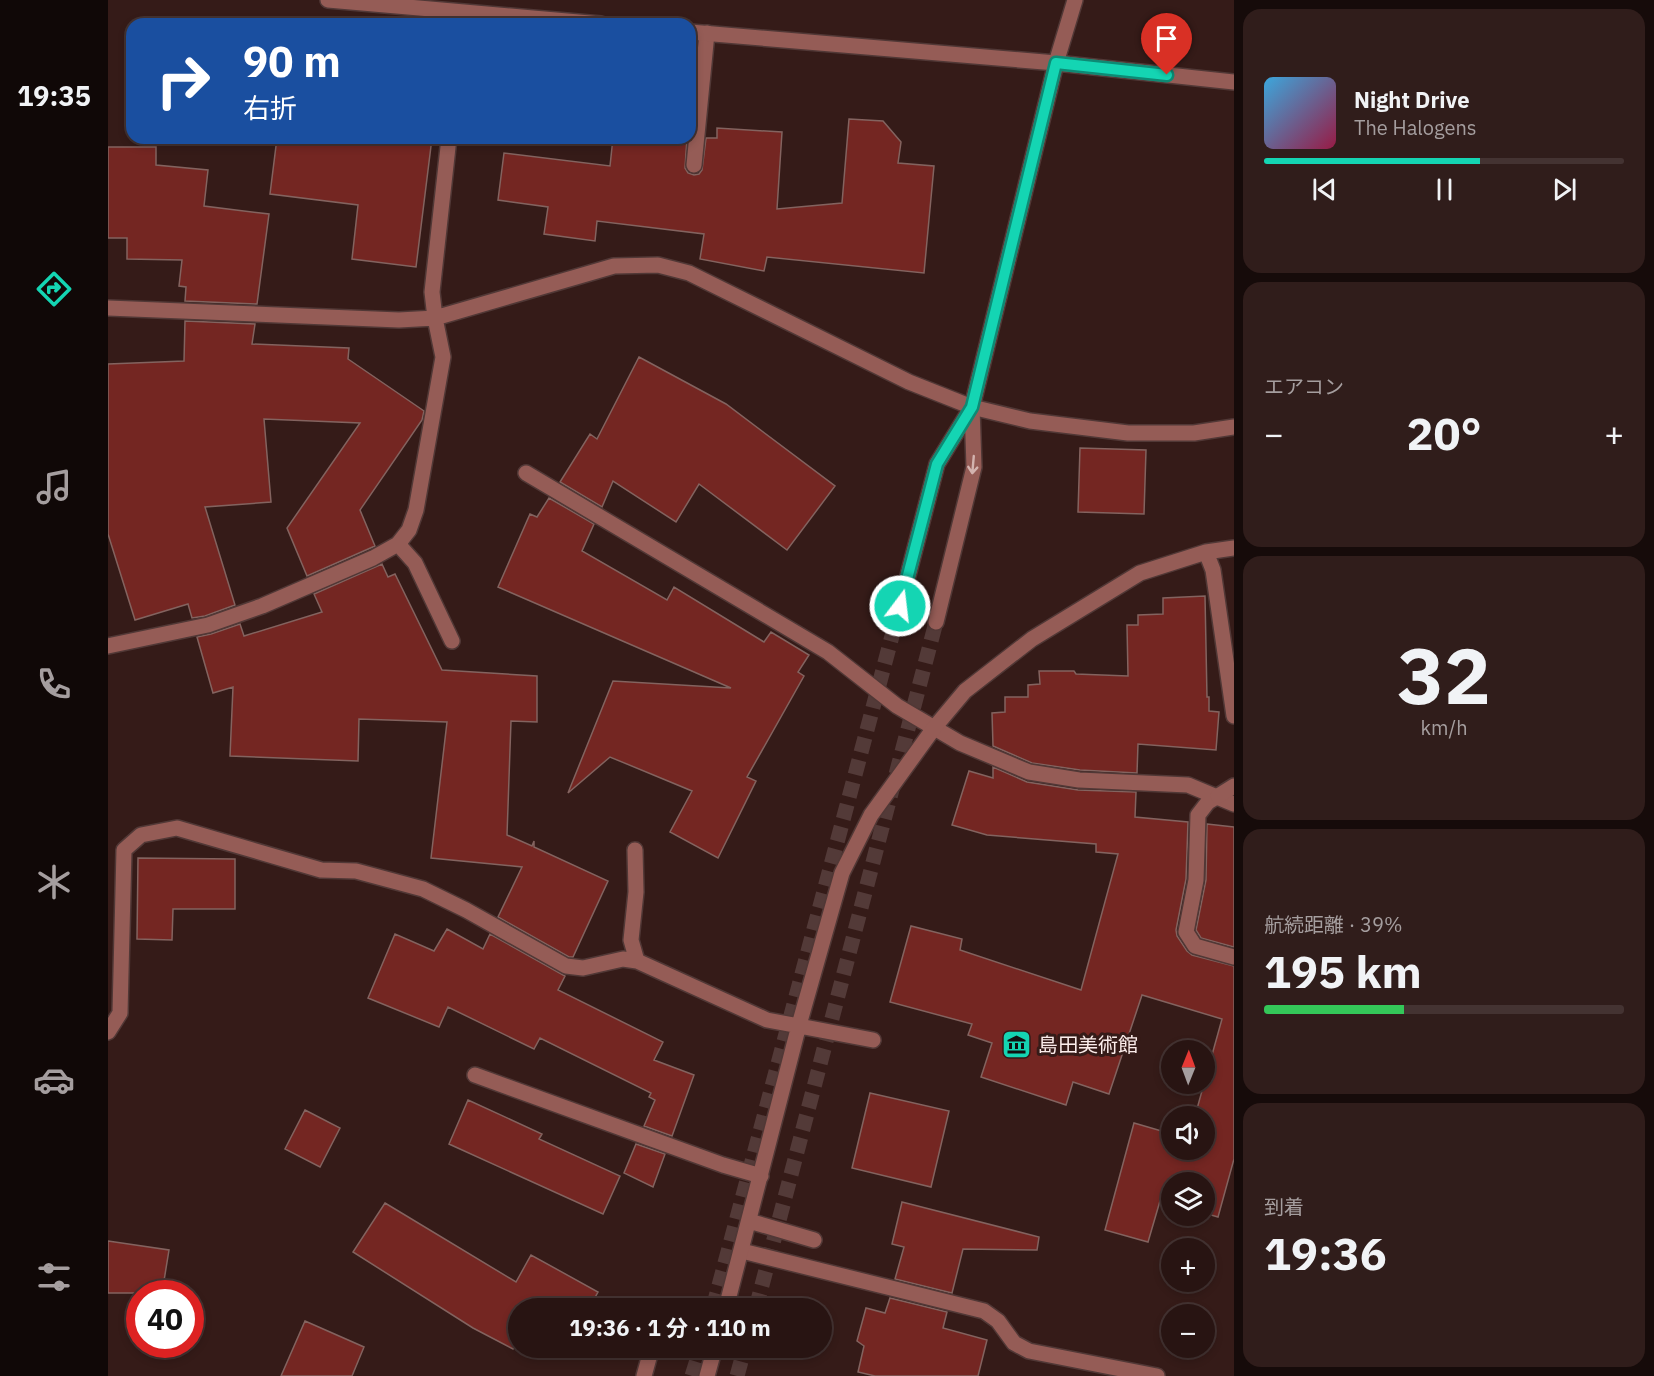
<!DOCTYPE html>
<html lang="ja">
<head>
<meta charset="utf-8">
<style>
	body { margin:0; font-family:"IBM Plex Sans","Noto Sans JP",sans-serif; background:#301d1b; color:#f1f3f6; height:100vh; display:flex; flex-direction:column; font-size:22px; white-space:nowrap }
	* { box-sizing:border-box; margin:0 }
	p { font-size:20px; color:#a59e9f }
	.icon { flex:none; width:33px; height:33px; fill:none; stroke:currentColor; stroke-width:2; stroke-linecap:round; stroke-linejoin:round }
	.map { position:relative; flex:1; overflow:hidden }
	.panel { display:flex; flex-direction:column; gap:9px; padding:9px; background:#160b0a; width:420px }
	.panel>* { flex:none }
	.top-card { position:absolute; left:18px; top:18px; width:570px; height:126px; border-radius:18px; box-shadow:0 3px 9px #0003,0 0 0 2px #443332; background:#1a4fa0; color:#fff; overflow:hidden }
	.needle { width:39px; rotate:1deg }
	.fabs { position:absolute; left:1053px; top:1040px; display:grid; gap:12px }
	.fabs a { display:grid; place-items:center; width:54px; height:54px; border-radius:50%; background:#281412; box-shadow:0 3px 9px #0003,0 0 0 2px #443332; font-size:30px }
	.speed { position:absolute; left:18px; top:1280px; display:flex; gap:12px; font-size:30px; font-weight:700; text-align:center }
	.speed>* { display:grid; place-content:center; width:78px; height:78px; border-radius:50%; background:#281412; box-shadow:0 3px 9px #0003,0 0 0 2px #443332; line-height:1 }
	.speed .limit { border:9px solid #d22; background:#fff; color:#111 }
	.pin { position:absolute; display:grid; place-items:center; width:51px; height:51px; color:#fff; margin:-62px -26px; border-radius:50% 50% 50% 0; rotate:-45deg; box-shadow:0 0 6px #0007 }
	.pin .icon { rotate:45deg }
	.me { position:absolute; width:66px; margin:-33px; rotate:15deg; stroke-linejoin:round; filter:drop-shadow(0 0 4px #0008) }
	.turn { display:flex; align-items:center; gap:21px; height:126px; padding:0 18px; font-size:27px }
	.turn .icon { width:78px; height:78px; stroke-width:2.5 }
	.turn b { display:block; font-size:42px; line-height:51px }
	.big { font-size:45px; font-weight:700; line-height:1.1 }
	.panel .tile { flex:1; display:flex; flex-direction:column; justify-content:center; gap:9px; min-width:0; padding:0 21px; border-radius:18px; background:#301d1b }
	.panel .dial { align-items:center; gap:0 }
	.dial b { font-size:78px; line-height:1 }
	.song { display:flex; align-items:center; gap:18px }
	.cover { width:72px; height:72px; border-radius:9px; background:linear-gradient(135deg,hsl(200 70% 55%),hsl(340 70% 35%)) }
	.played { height:6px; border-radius:3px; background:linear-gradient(90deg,#14d5b3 60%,#443332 60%) }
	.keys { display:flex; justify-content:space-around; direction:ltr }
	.heat { display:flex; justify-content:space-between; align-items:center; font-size:33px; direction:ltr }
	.charge { height:9px; border-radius:4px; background:linear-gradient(90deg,#34c759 39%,#443332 0) }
	.trip { position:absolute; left:400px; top:1298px; width:324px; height:60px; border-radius:30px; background:#281412; box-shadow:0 3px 9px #0003,0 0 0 2px #443332; font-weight:700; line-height:60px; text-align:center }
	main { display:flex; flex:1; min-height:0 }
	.tabs { display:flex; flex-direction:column; width:108px; justify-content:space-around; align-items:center; background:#100807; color:#a59e9f }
	.tabs .icon { width:42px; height:42px }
	.tabs .on { color:#14d5b3 }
	.tabs b { font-size:27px; color:#f1f3f6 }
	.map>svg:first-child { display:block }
</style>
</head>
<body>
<main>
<nav class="tabs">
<b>19:35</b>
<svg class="icon on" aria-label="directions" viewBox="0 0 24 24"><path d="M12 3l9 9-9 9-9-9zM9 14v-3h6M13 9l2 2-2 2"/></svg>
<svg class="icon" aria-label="music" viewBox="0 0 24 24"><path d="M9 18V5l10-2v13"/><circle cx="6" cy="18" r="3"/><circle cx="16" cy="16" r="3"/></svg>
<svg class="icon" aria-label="phone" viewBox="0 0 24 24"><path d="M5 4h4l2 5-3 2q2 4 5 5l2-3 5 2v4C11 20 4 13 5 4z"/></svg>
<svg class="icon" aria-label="climate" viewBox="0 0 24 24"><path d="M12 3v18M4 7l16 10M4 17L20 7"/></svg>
<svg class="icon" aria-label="car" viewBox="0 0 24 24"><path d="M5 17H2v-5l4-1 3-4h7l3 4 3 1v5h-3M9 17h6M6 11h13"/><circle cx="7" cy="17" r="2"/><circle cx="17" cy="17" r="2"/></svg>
<svg class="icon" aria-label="filters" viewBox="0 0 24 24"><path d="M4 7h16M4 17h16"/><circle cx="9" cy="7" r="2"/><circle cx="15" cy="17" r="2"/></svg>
</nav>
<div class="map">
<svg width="1126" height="1376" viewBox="0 0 1126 1376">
	<rect width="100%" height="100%" fill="#351b18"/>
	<path fill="#742622" stroke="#83635f" stroke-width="1.5" d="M 741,119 L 775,121 L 793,142 L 790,163 L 826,166 L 816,273 L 659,257 L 656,271 L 592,259 L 596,234 L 489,221 L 487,241 L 436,234 L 440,207 L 390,200 L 396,153 L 502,166 L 505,138 L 579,138 L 577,168 L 580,173 L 586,175 L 591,174 L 594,170 L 598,138 L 609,138 L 609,128 L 674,132 L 669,209 L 734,203 Z
		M 169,138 L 324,138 L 308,267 L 244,259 L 250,205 L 162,194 Z
		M 0,147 L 48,147 L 48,165 L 100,170 L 96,206 L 161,214 L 149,304 L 77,301 L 78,287 L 71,286 L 74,260 L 19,259 L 19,238 L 0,238 Z
		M 77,321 L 147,324 L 144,344 L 241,348 L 240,359 L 316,411 L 314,420 L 252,510 L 267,546 L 199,576 L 179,528 L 252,423 L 156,419 L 163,502 L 97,507 L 127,605 L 97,616 L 84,618 L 80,604 L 27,620 L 0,534 L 0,364 L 76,361 Z
		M 531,357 L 618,404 L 727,486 L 679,550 L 591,484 L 568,522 L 505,481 L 494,507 L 452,482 L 482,434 L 489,439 Z
		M 972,448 L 1038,450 L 1036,514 L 970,512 Z
		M 441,498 L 486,524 L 474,551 L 559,600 L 566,587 L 656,642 L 663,632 L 701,655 L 690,672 L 696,676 L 639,777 L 648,781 L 610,858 L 562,832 L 584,791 L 502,757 L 460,793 L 505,681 L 623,688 L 390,587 L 422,514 L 429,517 Z
		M 274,564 L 280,577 L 287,574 L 334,670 L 429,676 L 429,722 L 403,721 L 399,835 L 424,846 L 426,841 L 426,847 L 500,881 L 465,957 L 461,957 L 390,917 L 414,867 L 323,858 L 339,722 L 251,719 L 250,761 L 122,756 L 125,687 L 105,693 L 89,637 L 103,634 L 132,624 L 136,636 L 214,612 L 206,594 Z
		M 1097,596 L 1099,697 L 1101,697 L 1101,711 L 1111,712 L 1108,750 L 1030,744 L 1029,773 L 972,770 L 924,763 L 885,746 L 884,713 L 897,712 L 897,697 L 920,697 L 920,685 L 932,684 L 931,671 L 966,671 L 968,674 L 1020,676 L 1019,625 L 1030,625 L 1030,615 L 1055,614 L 1055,598 Z
		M 885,767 L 919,782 L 970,790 L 1028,792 L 1027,817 L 1080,822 L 1078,879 L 1068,930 L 1069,936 L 1079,951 L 1084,955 L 1126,966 L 1126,1159 L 1110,1217 L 1096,1213 L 1096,1182 L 1064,1182 L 1064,1204 L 1052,1201 L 1040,1242 L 997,1230 L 1026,1123 L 1064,1134 L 1064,1149 L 1096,1149 L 1096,1116 L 1087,1116 L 1114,1019 L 1034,995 L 1001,1094 L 965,1082 L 958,1105 L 873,1077 L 884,1043 L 860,1035 L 864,1024 L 782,1002 L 803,926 L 854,939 L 852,950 L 973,990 L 1010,854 L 988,852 L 988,844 L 879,835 L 844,825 L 861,771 L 885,778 Z
		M 1099,824 L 1126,827 L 1126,947 L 1093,938 L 1088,930 L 1098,880 Z
		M 30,858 L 127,859 L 127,909 L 65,909 L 64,940 L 29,939 Z
		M 339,929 L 375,949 L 382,934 L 457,976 L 450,990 L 555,1042 L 546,1060 L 586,1075 L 564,1136 L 536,1126 L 547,1100 L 541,1097 L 543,1093 L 432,1038 L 426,1049 L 340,1007 L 331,1027 L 260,998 L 287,934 L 326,951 Z
		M 762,1093 L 841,1111 L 823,1187 L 744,1168 Z
		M 360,1100 L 434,1134 L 431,1139 L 512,1176 L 495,1214 L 341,1144 Z
		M 197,1110 L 232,1128 L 212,1167 L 177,1149 Z
		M 528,1144 L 557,1154 L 545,1187 L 516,1173 Z
		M 794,1202 L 931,1237 L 929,1250 L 855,1249 L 844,1293 L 787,1279 L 796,1247 L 784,1244 Z
		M 277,1203 L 408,1282 L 423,1255 L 490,1292 L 481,1308 L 411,1308 L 411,1339 L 405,1349 L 365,1328 L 245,1252 Z
		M 0,1241 L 61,1250 L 54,1293 L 0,1293 Z
		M 782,1298 L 839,1312 L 835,1328 L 879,1340 L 870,1376 L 767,1376 L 750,1372 L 756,1346 L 749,1341 L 758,1308 L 777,1313 Z
		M 197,1321 L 256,1347 L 244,1376 L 173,1376 Z"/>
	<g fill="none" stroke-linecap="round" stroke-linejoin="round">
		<path stroke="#533a38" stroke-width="15" stroke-dasharray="15 8" stroke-linecap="butt" d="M 605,1308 L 792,606
			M 648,1308 L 828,622
			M 584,1376 L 593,1347
			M 629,1376 L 637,1347"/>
		<defs>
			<path id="service" d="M 418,473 L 720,652 L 789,706 L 852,743 L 921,772 L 971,780 L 1080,785 L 1126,804
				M 1110,796 L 1100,802 L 1090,815 L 1088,880 L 1078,932 L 1087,946 L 1126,957
				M 634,1251 L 876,1311 L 890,1321 L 906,1343 L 921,1351 L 1049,1376"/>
			<path id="minor" d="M 586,165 L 599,33
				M 0,308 L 291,320 L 327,318 L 506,266 L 550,265 L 581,273 L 801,382 L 864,407 L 922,421 L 1020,433 L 1086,433 L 1126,427
				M 290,544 L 307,563 L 344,641
				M 1098,552 L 1105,570 L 1126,716
				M 0,646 L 100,625 L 154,606 L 265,558 L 290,544 L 301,530 L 308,510 L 335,357 L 327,318 L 324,292 L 341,138
				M 1110,796 L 1126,786
				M 527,850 L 528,892 L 523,940 L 529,961
				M 0,1032 L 12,1013 L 16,850 L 33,835 L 69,828 L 213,870 L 248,871 L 315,889 L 358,910 L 458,966 L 475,968 L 515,959 L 529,961 L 659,1020 L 765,1040
				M 367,1075 L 615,1165 L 653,1176
				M 641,1221 L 706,1240
				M 618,1308 L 691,1025 L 734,873 L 763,815 L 826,728 L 857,691 L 924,639 L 1032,573 L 1098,552 L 1126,548
				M 536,1376 L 544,1347
				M 599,1376 L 607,1347"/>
			<path id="tertiary" d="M 220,0 L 493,24
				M 582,32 L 948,63 L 1126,82
				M 792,606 L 829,464 L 864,407
				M 828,622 L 866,467 L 864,407 L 948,63 L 967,0"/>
		</defs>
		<use href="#service" stroke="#513836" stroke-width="18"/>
		<use href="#minor" stroke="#513836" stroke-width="18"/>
		<use href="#tertiary" stroke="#513836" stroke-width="18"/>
		<use href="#service" stroke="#955c56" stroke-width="15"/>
		<use href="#minor" stroke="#955c56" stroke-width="15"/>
		<use href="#tertiary" stroke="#955c56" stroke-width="15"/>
	</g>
	<defs><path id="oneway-shaft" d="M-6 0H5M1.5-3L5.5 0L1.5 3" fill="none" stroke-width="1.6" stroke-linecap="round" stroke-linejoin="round" transform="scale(1.5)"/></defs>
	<use stroke="#d3b3af" href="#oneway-shaft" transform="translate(865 465) rotate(95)"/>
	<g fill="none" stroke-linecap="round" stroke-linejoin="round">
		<defs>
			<path id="route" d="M 792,606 L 829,464 L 864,407 L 948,63 L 1059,75"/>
		</defs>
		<use href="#route" stroke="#0d8a74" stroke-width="15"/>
		<use href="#route" stroke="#14d5b3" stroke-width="10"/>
	</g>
	<defs>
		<symbol id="museum-square" viewBox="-11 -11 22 22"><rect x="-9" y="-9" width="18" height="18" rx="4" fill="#14d5b3" stroke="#351b18"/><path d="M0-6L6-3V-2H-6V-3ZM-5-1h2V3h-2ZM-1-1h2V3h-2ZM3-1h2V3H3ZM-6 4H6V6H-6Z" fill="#111"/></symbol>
	</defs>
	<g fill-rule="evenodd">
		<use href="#museum-square" x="892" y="1028" width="33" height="33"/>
	</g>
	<g text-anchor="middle" stroke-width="6" stroke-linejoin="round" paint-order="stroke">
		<g font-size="20" fill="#fcedeb" stroke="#351b18" text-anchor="start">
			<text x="930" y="1052">島田美術館</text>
		</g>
	</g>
</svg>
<div class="fabs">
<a><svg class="needle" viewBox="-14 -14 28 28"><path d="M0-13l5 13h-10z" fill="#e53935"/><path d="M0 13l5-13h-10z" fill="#a59e9f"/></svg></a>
<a><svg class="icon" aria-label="sound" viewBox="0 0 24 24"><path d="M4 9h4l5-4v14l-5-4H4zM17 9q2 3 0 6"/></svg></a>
<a><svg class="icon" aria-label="layers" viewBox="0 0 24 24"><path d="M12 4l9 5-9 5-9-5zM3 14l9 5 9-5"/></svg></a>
<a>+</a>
<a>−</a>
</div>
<div class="speed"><div class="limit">40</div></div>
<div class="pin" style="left:1059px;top:75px;background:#d93025"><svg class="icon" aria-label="arrive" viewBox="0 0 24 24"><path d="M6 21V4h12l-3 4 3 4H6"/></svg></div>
<svg class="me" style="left:792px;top:606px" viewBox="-20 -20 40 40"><circle r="17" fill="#14d5b3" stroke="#fff" stroke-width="3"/><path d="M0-11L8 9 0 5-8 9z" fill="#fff"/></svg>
<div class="trip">19:36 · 1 分 · 110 m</div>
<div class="top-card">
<div class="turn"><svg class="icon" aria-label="right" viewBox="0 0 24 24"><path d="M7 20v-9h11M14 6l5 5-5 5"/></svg><div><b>90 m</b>右折</div></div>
</div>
</div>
<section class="panel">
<div class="tile">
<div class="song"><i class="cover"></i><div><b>Night Drive</b><p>The Halogens</p></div></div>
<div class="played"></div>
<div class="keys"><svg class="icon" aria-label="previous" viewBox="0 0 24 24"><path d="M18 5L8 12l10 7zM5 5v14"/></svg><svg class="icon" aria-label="pause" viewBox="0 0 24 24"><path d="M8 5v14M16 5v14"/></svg><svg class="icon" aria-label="next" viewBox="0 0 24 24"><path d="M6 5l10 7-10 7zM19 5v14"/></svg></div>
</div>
<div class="tile"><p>エアコン</p>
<div class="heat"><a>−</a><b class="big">20°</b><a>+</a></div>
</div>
<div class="tile dial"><b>32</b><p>km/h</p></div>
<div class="tile"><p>航続距離 · 39%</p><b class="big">195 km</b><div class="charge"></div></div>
<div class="tile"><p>到着</p><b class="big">19:36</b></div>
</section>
</main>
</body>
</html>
